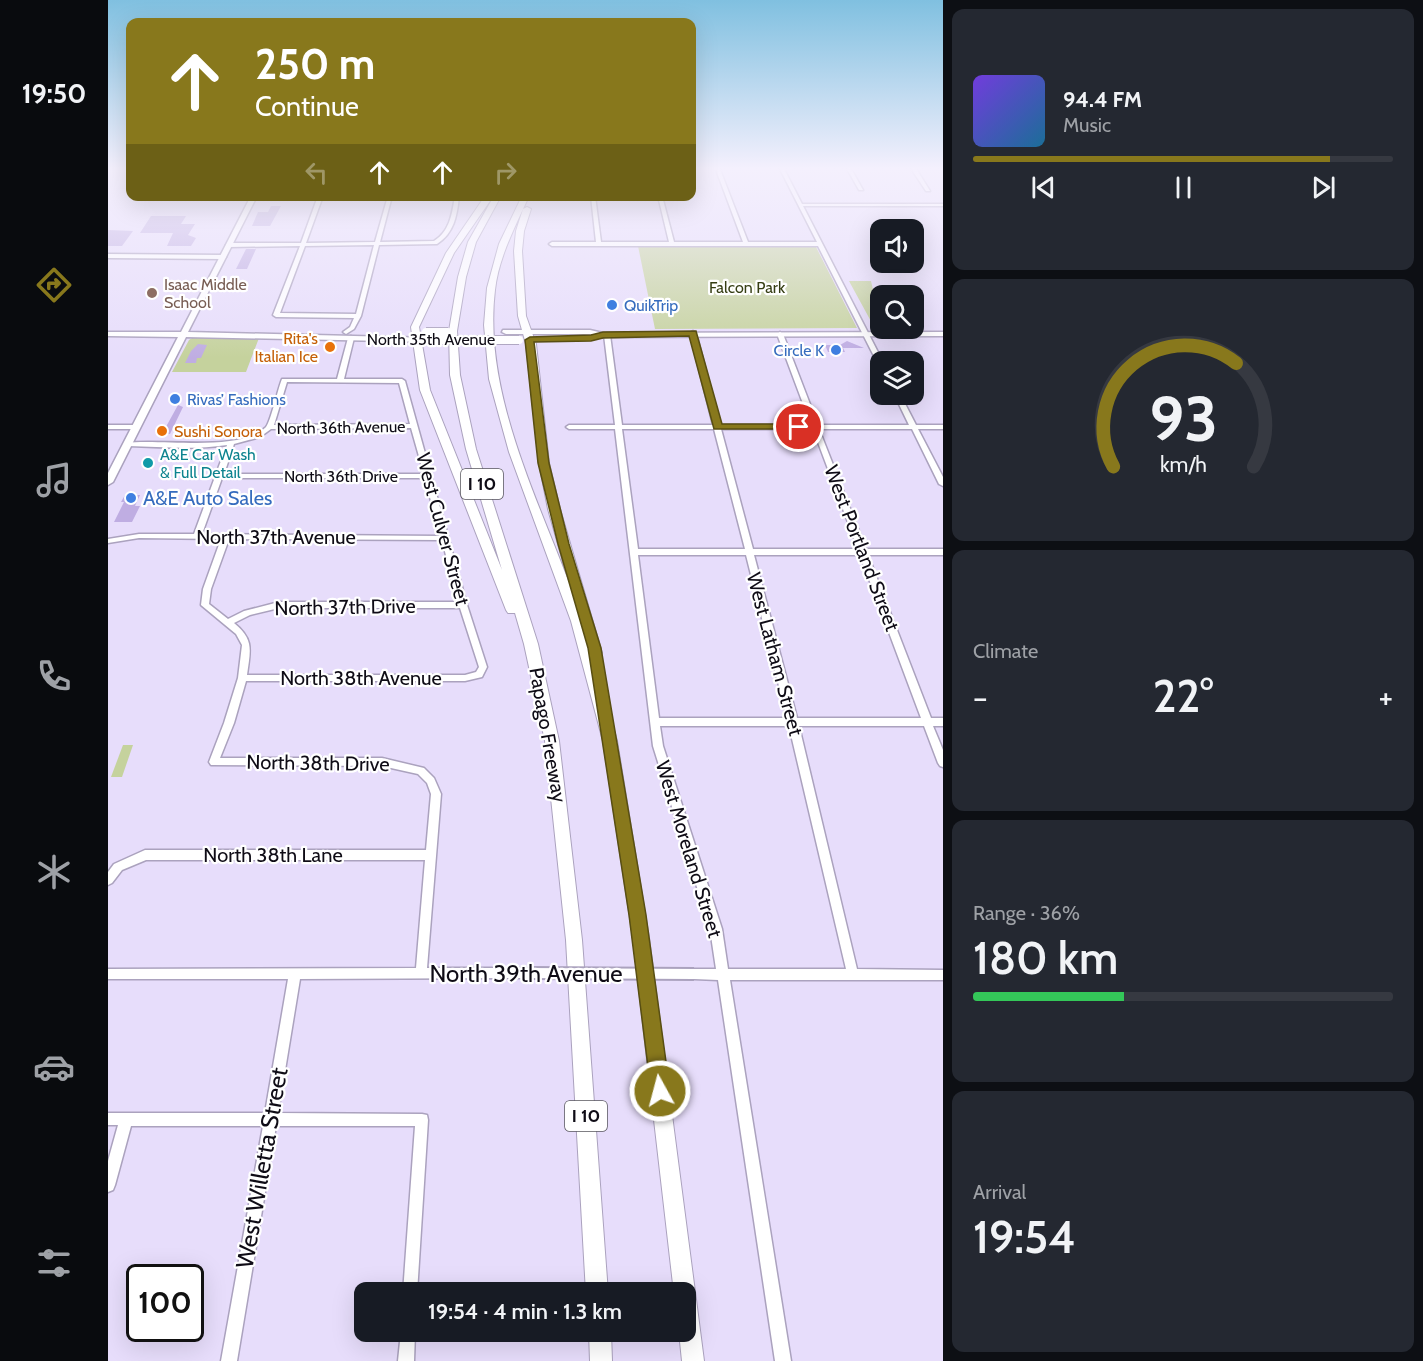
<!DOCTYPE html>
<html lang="en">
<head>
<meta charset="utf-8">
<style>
	body { margin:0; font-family:Cabin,sans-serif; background:#242831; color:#f1f3f6; height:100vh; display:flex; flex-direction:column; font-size:22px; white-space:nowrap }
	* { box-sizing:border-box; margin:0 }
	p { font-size:20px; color:#9ea1a6 }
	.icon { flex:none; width:33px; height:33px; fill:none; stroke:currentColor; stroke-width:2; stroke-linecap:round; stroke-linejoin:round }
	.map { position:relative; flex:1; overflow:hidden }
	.details { display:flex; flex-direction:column; gap:9px; padding:9px; background:#0d0f14; width:480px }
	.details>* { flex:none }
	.top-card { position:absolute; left:18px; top:18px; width:570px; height:183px; border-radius:12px; box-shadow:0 6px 24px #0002; background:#88781c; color:#fff; overflow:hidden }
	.controls { position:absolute; left:762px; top:219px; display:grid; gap:12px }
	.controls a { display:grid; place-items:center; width:54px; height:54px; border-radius:12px; background:#171b24; box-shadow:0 6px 24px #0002; font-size:30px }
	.speed { position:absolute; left:18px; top:1264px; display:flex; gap:12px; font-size:30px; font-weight:700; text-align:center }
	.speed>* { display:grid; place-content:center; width:78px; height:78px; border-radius:50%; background:#171b24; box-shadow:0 6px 24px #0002; line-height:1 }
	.speed .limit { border:3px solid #111; border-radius:9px; background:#fff; color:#111 }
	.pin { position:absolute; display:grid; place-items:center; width:51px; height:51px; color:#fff; margin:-26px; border:3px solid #fff; border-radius:50%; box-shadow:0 2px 6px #0007 }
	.me { position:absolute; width:66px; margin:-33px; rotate:353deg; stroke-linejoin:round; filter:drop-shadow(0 0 4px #0008) }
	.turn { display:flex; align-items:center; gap:21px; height:126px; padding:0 30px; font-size:27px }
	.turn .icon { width:78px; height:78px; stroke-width:2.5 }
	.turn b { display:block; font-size:42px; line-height:51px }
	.lanes { display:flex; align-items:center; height:57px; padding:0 30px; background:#0003; justify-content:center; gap:30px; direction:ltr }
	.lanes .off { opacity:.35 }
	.big { font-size:45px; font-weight:600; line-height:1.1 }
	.details .widget { flex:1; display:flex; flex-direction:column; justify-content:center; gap:9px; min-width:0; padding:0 21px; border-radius:12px; background:#242831 }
	.details .dial { align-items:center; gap:0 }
	.dial svg { height:156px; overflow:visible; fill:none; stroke:#363941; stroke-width:7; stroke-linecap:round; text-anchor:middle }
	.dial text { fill:#f1f3f6; stroke:none }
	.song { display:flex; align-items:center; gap:18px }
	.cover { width:72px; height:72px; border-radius:9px; background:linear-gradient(135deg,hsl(260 70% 55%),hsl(200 70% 35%)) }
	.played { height:6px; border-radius:3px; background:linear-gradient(90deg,#88781c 85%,#363941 85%) }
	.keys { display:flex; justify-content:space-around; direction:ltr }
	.heat { display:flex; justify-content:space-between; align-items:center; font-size:33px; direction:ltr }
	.charge { height:9px; border-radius:4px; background:linear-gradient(90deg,#34c759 36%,#363941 0) }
	.trip { position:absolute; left:246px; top:1282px; width:342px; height:60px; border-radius:12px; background:#171b24; box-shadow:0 6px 24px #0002; font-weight:600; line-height:60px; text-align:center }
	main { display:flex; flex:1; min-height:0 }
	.tab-bar { display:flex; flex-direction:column; width:108px; justify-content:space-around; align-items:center; background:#090b0e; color:#9ea1a6 }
	.tab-bar .icon { width:42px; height:42px }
	.tab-bar .active { color:#88781c }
	.tab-bar b { font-size:27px; color:#f1f3f6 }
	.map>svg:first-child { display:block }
</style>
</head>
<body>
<main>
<nav class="tab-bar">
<b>19:50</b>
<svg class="icon active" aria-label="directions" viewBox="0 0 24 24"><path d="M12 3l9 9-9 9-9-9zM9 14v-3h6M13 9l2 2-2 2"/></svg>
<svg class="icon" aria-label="music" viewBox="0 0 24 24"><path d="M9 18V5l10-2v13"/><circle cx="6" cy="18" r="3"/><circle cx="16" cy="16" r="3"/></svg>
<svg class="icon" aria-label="phone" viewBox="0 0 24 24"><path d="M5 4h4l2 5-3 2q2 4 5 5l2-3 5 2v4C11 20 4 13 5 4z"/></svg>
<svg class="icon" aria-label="climate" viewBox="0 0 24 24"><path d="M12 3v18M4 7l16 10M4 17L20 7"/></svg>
<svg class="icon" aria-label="car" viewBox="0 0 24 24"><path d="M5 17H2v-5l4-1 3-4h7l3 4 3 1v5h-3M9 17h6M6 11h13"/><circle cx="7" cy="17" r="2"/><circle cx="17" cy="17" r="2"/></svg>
<svg class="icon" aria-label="filters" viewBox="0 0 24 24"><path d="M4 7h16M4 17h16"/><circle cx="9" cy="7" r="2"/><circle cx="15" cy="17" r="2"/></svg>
</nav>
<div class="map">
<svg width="835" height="1361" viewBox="0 0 835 1361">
	<rect width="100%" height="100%" fill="#e7ddfb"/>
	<path fill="#c5d29d" d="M 707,245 L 749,328 L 547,329 L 530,246 Z
		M 741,281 L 763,281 L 769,307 L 772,307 L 772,328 L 765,325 Z
		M 84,338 L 151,338 L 138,372 L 64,372 L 81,340 Z
		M 15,745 L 25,745 L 14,777 L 3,777 Z"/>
	<path fill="#bfade2" d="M 163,206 L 173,206 L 162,226 L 144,226 L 150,212 L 160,212 Z
		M 43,216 L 78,216 L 73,224 L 87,224 L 80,235 L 88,238 L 83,246 L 59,246 L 65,233 L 32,233 Z
		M 0,230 L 25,231 L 14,246 L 0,246 Z
		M 138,249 L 148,249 L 139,269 L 128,269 Z
		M 739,341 L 756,348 L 735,348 L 737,352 L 720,352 L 717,345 L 732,345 Z
		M 90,344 L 99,345 L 93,358 L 89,358 L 88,363 L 77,363 L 83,351 Z
		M 70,405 L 75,407 L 62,434 L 54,434 Z
		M 17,495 L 32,495 L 27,506 L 32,506 L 24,522 L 6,522 L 16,502 L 13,502 Z"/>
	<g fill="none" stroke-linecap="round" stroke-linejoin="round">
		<defs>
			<path id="minor" d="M 607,167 L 611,167 L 640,242 L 709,242 L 671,167 L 675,167 L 694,204 L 835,204 L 835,206 L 695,206 L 775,362 L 772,362 L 772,364 L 769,362 L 710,246 L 444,246 L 441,244 L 444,242 L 488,242 L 483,196 L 487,196 L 493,242 L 561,242 L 550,196 L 554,196 L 566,242 L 635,242 Z
				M 738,167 L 742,167 L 755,190 L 751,190 Z
				M 802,167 L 807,167 L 822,191 L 818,191 Z
				M 210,196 L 215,196 L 198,243 L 267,242 L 280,196 L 284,196 L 272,242 L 326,241 C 342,231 344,214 347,196 L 351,196 C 349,216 346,233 329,244 L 271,245 L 253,316 L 246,329 L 238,334 L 235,332 L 242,327 L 246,318 L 168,317 L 165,315 L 192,246 L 121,247 L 118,245 L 121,243 L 193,243 ZM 266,245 L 248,314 L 172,313 L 197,246 Z
				M 0,254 L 115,255 L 118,257 L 115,259 L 0,258 Z
				M 585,331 L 588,333 L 612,425 L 703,425 L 669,334 L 672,332 L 675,334 L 710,425 L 801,425 L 786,394 L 792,394 L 808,425 L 835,425 L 835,429 L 810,429 L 835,477 L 835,486 L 831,484 L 804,429 L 711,429 L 758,549 L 835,549 L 835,555 L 760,555 L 823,718 L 835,718 L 835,726 L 825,726 L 835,750 L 835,767 L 832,766 L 830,763 L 816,726 L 691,726 L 749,969 L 835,970 L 835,980 L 622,980 L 683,1361 L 667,1361 L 610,980 L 586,979 L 582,978 L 580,974 L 582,970 L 586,969 L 608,969 L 602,929 L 545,746 L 507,429 L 461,429 L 458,427 L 461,425 L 507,425 L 496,335 L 499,333 L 502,335 L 514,425 L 605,425 L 582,333 ZM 514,429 L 606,429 L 637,549 L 530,549 ZM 613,429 L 705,429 L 750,549 L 645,549 ZM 530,555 L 638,555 L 679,718 L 551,718 ZM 646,555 L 752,555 L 813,718 L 689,718 ZM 552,726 L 681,726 L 738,969 L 620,969 L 614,929 L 555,746 Z
				M 243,336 L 246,338 L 236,379 L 294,379 L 297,381 L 359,605 L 379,667 L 374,677 L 357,681 L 138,681 L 126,723 L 112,758 L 274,758 L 316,768 L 326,778 L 333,794 L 319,968 L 420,968 L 424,969 L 426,973 L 424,977 L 420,978 L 192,979 L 170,1113 L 314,1114 L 319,1115 L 320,1120 L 309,1293 L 295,1293 L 307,1126 L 168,1126 L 129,1361 L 113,1361 L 155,1126 L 23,1126 L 7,1185 L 5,1190 L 0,1192 L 0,1161 L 10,1125 L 0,1125 L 0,1113 L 157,1113 L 180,979 L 0,979 L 0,969 L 308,968 L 317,860 L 38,860 L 14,870 L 4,883 L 0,885 L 0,872 L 6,864 L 37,850 L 318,850 L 323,794 L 319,783 L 310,774 L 274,766 L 103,765 L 101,762 L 116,723 L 130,678 L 134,645 L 128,634 L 93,605 L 95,589 L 113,539 L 31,538 L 0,543 L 0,539 L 31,534 L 86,534 L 107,477 L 106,476 L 108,474 L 119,445 C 87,450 53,447 20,446 L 17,444 L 18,443 C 51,438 133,453 158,427 C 163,421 170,388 174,379 L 229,379 L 240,338 ZM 179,382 L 291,383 L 302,424 L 166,425 ZM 303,428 L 316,474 L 116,474 L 126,444 L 152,437 L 163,429 ZM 114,478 L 317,478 L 332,536 L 94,534 ZM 121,539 L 334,540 L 350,602 L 171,602 L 136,611 L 120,619 L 101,604 L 103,589 ZM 171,608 L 352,608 L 371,667 L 368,672 L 357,675 L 139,675 C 142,651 147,640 126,623 L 142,615 Z
				M 0,425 L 28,425 L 31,427 L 28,429 L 0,429 Z
				M 293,1332 L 307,1332 L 306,1361 L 290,1361 Z"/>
			<path id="major" d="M 143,196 L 149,196 L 80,332 L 326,338 L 330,340 L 326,342 L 78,337 L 5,482 L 0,485 L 0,473 L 70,337 L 0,336 L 0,332 L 73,332 Z
				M 395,330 L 482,330 L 495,333 L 835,332 L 835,336 L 495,337 L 482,334 L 398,334 L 394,332 Z"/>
			<path id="highway" d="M 377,196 L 384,198 L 346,253 L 311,327 L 322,390 L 394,570 L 358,449 L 342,375 L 341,331 L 350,277 L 360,242 L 386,196 L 393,196 L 368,242 L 358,277 L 349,331 L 352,375 L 368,449 L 430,644 L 451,741 L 474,940 L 500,1293 L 478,1293 L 458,940 L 437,741 L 416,644 L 407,613 L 400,613 L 398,610 L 312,390 L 303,327 L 338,253 Z
				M 414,196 L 421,196 L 415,209 L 419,207 L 423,209 L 416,231 L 414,251 L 418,316 L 428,344 L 441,463 L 452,509 L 494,653 L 492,656 L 486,657 L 509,741 L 541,938 L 596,1361 L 574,1361 L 571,1332 L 578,1332 L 578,1293 L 566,1293 L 525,938 L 495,741 L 463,621 L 401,452 L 381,379 L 376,325 L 379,288 L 391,244 ZM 415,209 L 408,231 L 406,251 L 410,316 L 418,344 L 431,463 L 440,509 L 461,583 C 427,493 375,389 387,290 C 390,262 403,235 415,209 Z
				M 481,1332 L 503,1332 L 504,1361 L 482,1361 Z"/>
		</defs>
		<use href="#minor" stroke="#aba2be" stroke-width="3"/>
		<use href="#major" stroke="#aba2be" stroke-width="3"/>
		<use href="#highway" stroke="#aba2be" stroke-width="2"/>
		<use href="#minor" fill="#fff" fill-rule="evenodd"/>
		<use href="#major" fill="#fff" fill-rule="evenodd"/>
		<use href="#highway" fill="#fff" fill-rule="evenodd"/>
		<defs>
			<path id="minor-bridge" d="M 420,973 L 586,974"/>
			<path id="major-bridge" d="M 318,332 L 340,332
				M 326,340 L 411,340"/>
		</defs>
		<use href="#minor-bridge" stroke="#aba2be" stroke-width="14" stroke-linecap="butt"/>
		<use href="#major-bridge" stroke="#aba2be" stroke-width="10" stroke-linecap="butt"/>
		<use href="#minor-bridge" stroke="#fff" stroke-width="10"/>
		<use href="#major-bridge" stroke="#fff" stroke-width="8"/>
	</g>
	<linearGradient id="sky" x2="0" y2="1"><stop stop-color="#80c0e0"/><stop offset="0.47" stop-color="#f4f0fd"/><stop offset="1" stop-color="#f4f0fd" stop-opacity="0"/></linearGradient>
	<rect width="835" height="358" fill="url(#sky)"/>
	<path fill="#88781c" stroke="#584e12" stroke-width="1.5" d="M 588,331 L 614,424 L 691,424 L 696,427 L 695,429 L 606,429 L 581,336 L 495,338 L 483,341 L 426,342 L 441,463 L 461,544 L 493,648 L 538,915 L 562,1091 L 559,1097 L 552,1100 L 545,1097 L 543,1091 L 521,915 L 480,648 L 450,544 L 430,463 L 417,340 L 422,337 L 483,335 L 495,332 Z"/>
	<circle fill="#8d6e63" stroke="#fff" stroke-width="2" cx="44" cy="293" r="6"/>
	<g fill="#3f7fe0" stroke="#fff" stroke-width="2">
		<circle cx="504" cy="305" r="6"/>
		<circle cx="728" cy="350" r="6"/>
		<circle cx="67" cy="399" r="6"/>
		<circle cx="23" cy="498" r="6"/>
	</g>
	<g fill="#e8710a" stroke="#fff" stroke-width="2">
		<circle cx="222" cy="347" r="6"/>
		<circle cx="54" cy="431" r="6"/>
	</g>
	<circle fill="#0f9aa8" stroke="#fff" stroke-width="2" cx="40" cy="463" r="6"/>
	<g text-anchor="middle" stroke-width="4.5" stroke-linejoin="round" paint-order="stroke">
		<g font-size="16" fill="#785e54" stroke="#fff" text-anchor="start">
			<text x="56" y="290">Isaac Middle<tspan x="56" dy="18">School</tspan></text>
		</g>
		<g font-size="16" fill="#363e14" stroke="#fff">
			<text x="639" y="293">Falcon Park</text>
		</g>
		<g font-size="16" fill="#366cbe" stroke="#fff" text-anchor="start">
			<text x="516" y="311">QuikTrip</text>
			<text x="716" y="356" text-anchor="end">Circle K</text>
			<text x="79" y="405">Rivas’ Fashions</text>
		</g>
		<g font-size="16" fill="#c56008" stroke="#fff" text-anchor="end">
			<text x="210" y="344">Rita's<tspan x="210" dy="18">Italian Ice</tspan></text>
			<text x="66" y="437" text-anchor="start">Sushi Sonora</text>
		</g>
		<g font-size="16" fill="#0f0c16" stroke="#fff">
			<text x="323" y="345">North 35th Avenue</text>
			<text transform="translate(233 427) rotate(-1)" y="6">North 36th Avenue</text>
			<text x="233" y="482">North 36th Drive</text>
		</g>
		<g font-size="16" fill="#0d838f" stroke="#fff" text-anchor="start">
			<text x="52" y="460">A&amp;E Car Wash<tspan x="52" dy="18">&amp; Full Detail</tspan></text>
		</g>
		<g fill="#fff" stroke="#57555c" stroke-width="1.5">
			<rect x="353" y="469" width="42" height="30" rx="4.5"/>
			<rect x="457" y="1101" width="42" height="30" rx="4.5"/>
		</g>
		<g font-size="18" font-weight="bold" fill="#0f0c16">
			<text x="374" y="490">I 10</text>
			<text x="478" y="1122">I 10</text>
		</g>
		<g font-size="20" fill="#366cbe" stroke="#fff" text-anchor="start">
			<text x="35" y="505">A&amp;E Auto Sales</text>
		</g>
		<g font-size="20" fill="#0f0c16" stroke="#fff">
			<text transform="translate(335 529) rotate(75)" y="7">West Culver Street</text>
			<text x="168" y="544">North 37th Avenue</text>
			<text transform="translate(754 548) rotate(69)" y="7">West Portland Street</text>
			<text transform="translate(237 607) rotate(-1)" y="7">North 37th Drive</text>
			<text transform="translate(667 654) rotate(75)" y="7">West Latham Street</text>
			<text x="253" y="685">North 38th Avenue</text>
			<text transform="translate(440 735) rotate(80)" y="7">Papago Freeway</text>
			<text transform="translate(210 763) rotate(1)" y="7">North 38th Drive</text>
			<text transform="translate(581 849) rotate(73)" y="7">West Moreland Street</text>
			<text x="165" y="862">North 38th Lane</text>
		</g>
		<g font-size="24" fill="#0f0c16" stroke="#fff">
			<text x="418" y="982">North 39th Avenue</text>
			<text transform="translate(154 1168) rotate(-80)" y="8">West Willetta Street</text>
		</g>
	</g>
</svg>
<div class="controls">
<a><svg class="icon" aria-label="sound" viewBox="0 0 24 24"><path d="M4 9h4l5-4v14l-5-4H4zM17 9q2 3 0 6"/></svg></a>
<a><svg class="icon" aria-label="search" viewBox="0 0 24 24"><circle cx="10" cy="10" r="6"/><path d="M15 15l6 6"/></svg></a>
<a><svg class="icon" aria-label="layers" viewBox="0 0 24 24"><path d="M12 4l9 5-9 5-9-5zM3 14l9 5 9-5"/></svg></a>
</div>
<div class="speed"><div class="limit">100</div></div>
<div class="pin" style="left:691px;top:427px;background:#d93025"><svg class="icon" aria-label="arrive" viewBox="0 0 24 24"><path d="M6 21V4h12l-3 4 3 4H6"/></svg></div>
<svg class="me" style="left:552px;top:1091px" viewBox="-20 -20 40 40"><circle r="17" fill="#88781c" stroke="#fff" stroke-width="3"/><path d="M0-11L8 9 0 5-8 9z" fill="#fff"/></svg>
<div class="trip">19:54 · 4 min · 1.3 km</div>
<div class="top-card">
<div class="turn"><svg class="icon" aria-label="ahead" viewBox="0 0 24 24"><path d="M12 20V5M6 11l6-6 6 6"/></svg><div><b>250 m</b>Continue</div></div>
<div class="lanes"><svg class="icon off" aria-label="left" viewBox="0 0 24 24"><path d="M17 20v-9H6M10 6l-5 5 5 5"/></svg><svg class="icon" aria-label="ahead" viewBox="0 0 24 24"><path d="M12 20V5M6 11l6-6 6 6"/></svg><svg class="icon" aria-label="ahead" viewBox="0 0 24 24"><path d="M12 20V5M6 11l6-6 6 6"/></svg><svg class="icon off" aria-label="right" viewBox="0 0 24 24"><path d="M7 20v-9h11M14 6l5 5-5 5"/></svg></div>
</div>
</div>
<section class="details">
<div class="widget">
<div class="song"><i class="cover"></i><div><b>94.4 FM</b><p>Music</p></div></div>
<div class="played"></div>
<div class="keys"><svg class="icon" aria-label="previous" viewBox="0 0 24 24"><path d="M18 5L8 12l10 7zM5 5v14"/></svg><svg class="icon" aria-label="pause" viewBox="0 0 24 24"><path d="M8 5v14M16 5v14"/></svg><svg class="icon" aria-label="next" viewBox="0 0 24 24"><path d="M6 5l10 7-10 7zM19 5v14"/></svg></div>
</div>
<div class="widget dial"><svg viewBox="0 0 100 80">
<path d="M14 69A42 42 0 1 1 86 69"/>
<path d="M14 69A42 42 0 0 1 77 16" stroke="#88781c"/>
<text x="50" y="56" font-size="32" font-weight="700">93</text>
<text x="50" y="72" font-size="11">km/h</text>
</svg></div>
<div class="widget"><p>Climate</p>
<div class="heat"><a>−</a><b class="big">22°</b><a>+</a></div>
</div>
<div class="widget"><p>Range · 36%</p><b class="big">180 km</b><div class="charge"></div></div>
<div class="widget"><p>Arrival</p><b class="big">19:54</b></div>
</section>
</main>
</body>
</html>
